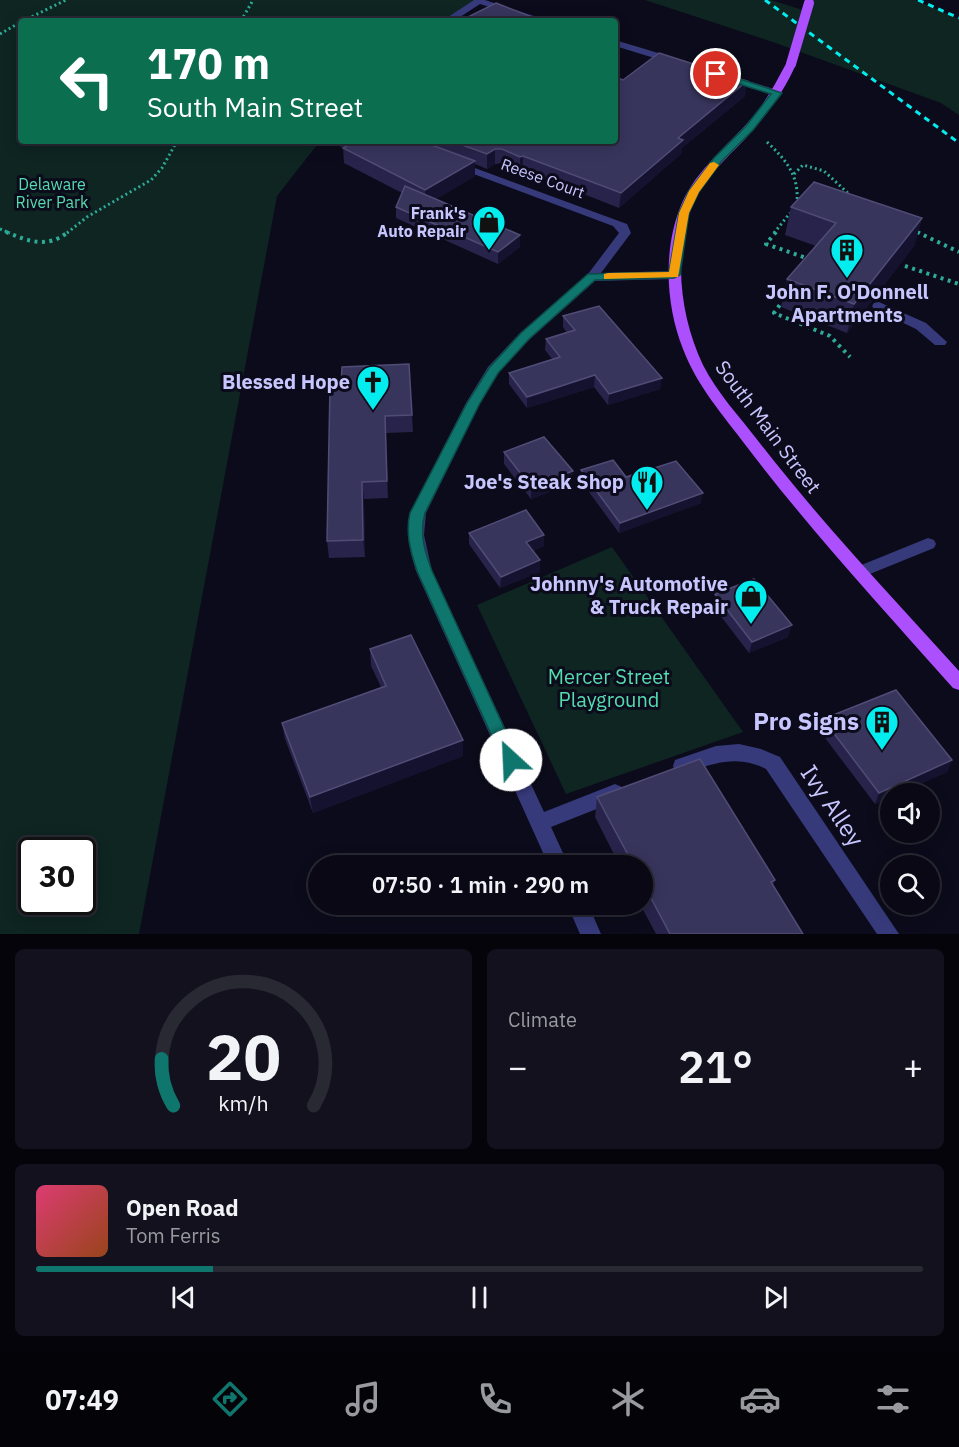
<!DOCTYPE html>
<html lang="en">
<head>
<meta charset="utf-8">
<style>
	body { margin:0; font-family:"IBM Plex Sans",sans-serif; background:#12111d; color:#f1f3f6; height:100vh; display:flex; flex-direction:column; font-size:22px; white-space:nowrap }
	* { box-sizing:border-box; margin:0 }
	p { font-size:20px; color:#999aa0 }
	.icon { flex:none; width:33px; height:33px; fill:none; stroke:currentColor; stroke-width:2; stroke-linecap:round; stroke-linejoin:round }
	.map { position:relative; height:934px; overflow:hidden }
	.sheet { display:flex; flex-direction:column; gap:15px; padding:15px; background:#05040b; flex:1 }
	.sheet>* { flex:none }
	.hud { position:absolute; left:18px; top:18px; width:600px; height:126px; border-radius:6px; box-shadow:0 3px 15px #0003,0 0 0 2px #292934; background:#0b6e4f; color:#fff; overflow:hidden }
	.fabs { position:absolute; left:880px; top:783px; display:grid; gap:12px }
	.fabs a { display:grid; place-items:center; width:60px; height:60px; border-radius:50%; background:#090814; box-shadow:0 3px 15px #0003,0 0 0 2px #292934; font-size:30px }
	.speed { position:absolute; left:18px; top:837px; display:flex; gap:12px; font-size:30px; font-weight:700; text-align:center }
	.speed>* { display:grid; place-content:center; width:78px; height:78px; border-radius:50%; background:#090814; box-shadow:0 3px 15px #0003,0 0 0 2px #292934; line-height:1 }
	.speed .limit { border:3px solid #111; border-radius:9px; background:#fff; color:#111 }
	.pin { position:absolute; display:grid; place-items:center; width:51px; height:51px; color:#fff; margin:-26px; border:3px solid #fff; border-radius:50%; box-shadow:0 2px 6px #0007 }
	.me { position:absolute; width:66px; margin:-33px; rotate:335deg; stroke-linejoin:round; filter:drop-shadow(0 0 4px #0008) }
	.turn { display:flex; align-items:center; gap:21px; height:126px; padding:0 30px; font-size:27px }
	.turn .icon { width:78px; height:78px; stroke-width:2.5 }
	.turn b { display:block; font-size:42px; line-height:51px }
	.big { font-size:45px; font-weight:600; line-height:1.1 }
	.sheet .tile { flex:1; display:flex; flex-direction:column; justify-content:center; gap:9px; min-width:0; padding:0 21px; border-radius:9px; background:#12111d }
	.sheet .dial { align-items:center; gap:0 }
	.dial svg { height:156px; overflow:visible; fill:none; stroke:#292934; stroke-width:7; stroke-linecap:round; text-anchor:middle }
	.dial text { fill:#f1f3f6; stroke:none }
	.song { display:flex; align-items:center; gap:18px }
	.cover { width:72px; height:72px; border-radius:9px; background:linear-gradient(135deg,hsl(340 70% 55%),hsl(20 70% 35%)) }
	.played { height:6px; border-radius:3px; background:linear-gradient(90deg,#0f766e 20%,#292934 20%) }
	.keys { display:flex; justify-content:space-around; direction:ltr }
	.heat { display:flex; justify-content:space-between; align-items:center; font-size:33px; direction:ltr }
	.sheet .tiles { flex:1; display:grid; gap:15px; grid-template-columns:1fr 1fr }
	.tile:last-child { grid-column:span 2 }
	.trip { position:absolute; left:308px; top:855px; width:345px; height:60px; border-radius:30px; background:#090814; box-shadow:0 3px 15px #0003,0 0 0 2px #292934; font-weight:600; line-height:60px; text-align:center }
	.tabs { display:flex; height:96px; justify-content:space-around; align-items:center; background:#040308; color:#999aa0 }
	.tabs .icon { width:42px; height:42px }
	.tabs .selected { color:#0f766e }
	.tabs b { font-size:27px; color:#f1f3f6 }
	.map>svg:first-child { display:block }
</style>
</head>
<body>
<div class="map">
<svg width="959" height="934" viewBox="0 0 959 934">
	<rect width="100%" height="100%" fill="#0c0b1b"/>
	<path fill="#0e2522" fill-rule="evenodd" d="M 0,0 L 483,0 L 452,21 L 21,21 L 21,141 L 320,141 L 277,196 L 139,934 L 0,934 ZM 32,850 L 82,850 L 82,902 L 32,902 Z
		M 645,0 L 771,0 L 806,11 L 807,0 L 915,0 L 959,19 L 959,115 L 941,103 L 773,42 Z
		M 612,547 L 743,732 L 566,794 L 477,605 Z"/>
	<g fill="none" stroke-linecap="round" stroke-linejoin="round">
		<path stroke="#2eab98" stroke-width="3" stroke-dasharray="2 3" stroke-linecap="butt" d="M 23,21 L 66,0
			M 241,21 L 253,0
			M 0,34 L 21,22
			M 767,142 C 786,160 799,175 797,202
			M 794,174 L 803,165 L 824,171 L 850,195
			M 0,229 L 10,233
			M 914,230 L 920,233
			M 67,233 L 87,217 L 151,180 L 162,168 L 177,141
			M 774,233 L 790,213"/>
		<path stroke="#2eab98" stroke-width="4" stroke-dasharray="3 4.5" stroke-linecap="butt" d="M 6,232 C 28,241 47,249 68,232
			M 776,232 L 766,244 L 809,259
			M 917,232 L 959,252
			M 905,266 L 959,284
			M 784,299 L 774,313 L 830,336 L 850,357"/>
		<path fill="#363a7a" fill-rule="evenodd" d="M 474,0 L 485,0 L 549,21 L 534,21 L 480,4 L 454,21 L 442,21 Z
			M 615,40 L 678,59 L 679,61 L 674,64 L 615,46 Z
			M 728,75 L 781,91 L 782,93 L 777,96 L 724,80 L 723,78 Z
			M 456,161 L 627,224 L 631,233 L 601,273 L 674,271 L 680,275 L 674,279 L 595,281 L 530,339 L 498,373 L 480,403 L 426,513 L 424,535 L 432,571 L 544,812 L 615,784 L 622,787 L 625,793 L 622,799 L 551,827 L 569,866 L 549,866 L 416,571 C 410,551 405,533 410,513 L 466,403 L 488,367 L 520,333 L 588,274 L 619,233 L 613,226 L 452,166 L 452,162 Z
			M 879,302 L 926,323 L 947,342 L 945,345 L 935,345 L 916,329 L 874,309 L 872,306 L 874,303 Z
			M 928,538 L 934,540 L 936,544 L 934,548 L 860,578 L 854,576 L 852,572 L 854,568 Z
			M 739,744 L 761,749 L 780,757 L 899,934 L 877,934 L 766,769 C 737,754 711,764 682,774 L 675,772 L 673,766 L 675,760 L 716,746 Z
			M 567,904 L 588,904 L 601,934 L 580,934 Z"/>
		<path fill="#ac4ffd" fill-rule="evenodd" d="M 787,62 L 796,64 C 784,92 766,116 745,139 C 727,158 705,177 694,202 C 672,252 680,317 703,365 C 717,393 740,417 759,442 C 821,522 891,596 959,671 L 959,690 L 953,688 C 883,609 811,531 747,447 C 723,415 697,386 683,349 C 665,304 663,247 682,203 C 697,169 728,146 751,119 C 767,101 776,82 787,62 Z"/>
		<path stroke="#03ecee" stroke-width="3" stroke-dasharray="6 5" stroke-linecap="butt" d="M 765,0 L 959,143
			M 918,0 L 959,18"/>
		<path stroke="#ac4ffd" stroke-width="10" d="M 791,64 L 809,3"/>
	</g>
	<path fill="#27234a" d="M 623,80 L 745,96 L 682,148 L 681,154 L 619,208 L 523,170 L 520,172 L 501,163 L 495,164 L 487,169 L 475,164 L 475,176 L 436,199 L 520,235 L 520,247 L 498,264 L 396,218 L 396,207 L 402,193 L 344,163 L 343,148 L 344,148 L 331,143 L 331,141 L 615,141 Z
		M 791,207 L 922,218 L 914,246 L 847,333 L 781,307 L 787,279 L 816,246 L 785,235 Z
		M 563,316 L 660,389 L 608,405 L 594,387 L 527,408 L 509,384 L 509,373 L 552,359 L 545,350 L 546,339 L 567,333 L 563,327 Z
		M 409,364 L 413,432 L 386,433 L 388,498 L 364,499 L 365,557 L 329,558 L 327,541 L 341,387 Z
		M 504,452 L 572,483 L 531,499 L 504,464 Z
		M 581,470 L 626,477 L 701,503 L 619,533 L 581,481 Z
		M 469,533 L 544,546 L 533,551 L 540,572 L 500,588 L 469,544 Z
		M 715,594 L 788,637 L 749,653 L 713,606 Z
		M 370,649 L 463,740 L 463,756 L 313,813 L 285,739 L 282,723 L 381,687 L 371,666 Z
		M 823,719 L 952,760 L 947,772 L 875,804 L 819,730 Z
		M 597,797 L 775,880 L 773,885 L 803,934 L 656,934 L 640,904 L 642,904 L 642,866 L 620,866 L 595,817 Z"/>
	<path fill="#15122f" d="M 747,81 L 745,96 L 682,148 L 681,154 L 619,208 L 621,193 L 678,138 Z
		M 495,149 L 495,164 L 487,169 L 487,154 Z
		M 523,156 L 523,170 L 520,172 L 520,157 Z
		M 475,161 L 475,176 L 426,205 L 425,190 Z
		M 922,218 L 914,246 L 847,333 L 854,304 Z
		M 520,235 L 520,247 L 498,264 L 498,252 Z
		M 595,375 L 594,387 L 527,408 L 527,397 Z
		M 662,378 L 660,389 L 608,405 L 609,394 Z
		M 385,416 L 386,433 L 388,498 L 387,481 Z
		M 573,471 L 572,483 L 531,499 L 531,487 Z
		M 362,482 L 364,499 L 365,557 L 363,540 Z
		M 703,493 L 701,503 L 619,533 L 620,523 Z
		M 544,535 L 544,546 L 526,554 L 526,542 Z
		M 540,560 L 540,572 L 500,588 L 501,577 Z
		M 792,625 L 788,637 L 749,653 L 752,642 Z
		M 463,740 L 463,756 L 313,813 L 310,797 Z
		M 952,760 L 947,772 L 898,794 L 891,794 L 891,797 L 875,804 L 879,793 Z"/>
	<path fill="#38355d" stroke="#4f4c76" stroke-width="1.5" d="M 496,3 L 542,21 L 460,21 Z
		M 659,53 L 747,81 L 678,138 L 683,140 L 621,193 L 523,156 L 520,157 L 502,149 L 495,149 L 487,154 L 451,141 L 615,141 L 615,77 L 623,80 Z
		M 356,141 L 421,141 L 475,161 L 425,190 L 343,148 Z
		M 814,182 L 922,218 L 854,304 L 787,279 L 836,223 L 791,207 Z
		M 405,186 L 520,235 L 498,252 L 396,207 Z
		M 599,306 L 662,378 L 609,394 L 595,375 L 527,397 L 509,373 L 560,357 L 546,339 L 575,330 L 563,316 Z
		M 409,364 L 412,415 L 385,416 L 387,481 L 362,482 L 363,540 L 327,541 L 330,387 L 341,387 L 342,367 Z
		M 544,437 L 573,471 L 531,487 L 504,452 Z
		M 613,460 L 626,477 L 676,461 L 703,493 L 620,523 L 581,470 Z
		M 526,510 L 544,535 L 526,542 L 540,560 L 501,577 L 469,533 Z
		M 754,579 L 792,625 L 752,642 L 715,594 Z
		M 411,635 L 463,740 L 310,797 L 282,723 L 386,686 L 370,649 Z
		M 896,690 L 952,760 L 879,793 L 823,719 Z
		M 700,759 L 775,880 L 771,882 L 803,934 L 670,934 L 642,881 L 642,866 L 634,866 L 597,797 Z"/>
	<path fill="#0f766e" stroke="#0a4d48" stroke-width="1.5" d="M 713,72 L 719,72 L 782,93 L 753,130 L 721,162 L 699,192 L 689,213 L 680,275 L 674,278 L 595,280 L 529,339 L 498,373 L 480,403 L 425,513 C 419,534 425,552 432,571 L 519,760 L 517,765 L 511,767 L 505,765 L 417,571 C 411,552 405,534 410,513 L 467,403 L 489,368 L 521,333 L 588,274 L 669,272 L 679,213 L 689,191 L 714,158 L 746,126 L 771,94 L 713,76 Z"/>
	<path fill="#f59e0b" d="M 714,162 L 719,165 L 699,192 L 689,213 L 678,277 L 604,279 L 604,274 L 608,273 L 669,272 L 679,213 L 689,191 L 710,163 Z"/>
	<defs>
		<symbol id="shop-pin" viewBox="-11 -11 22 30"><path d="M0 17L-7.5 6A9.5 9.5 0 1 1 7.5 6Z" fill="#03ecee" stroke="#0c0b1b"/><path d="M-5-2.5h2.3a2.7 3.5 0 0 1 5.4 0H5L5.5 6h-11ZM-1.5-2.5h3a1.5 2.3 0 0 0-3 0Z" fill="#111"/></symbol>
		<symbol id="building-pin" viewBox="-11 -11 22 30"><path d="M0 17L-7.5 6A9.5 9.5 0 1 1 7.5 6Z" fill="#03ecee" stroke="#0c0b1b"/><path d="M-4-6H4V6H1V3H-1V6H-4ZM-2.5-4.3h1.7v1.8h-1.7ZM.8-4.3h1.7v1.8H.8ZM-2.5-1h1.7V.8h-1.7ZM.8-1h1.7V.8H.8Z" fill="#111"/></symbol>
		<symbol id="church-pin" viewBox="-11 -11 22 30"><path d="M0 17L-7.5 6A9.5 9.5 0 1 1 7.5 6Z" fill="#03ecee" stroke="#0c0b1b"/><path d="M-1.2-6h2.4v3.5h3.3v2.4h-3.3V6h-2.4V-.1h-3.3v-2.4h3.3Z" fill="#111"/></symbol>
		<symbol id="restaurant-pin" viewBox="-11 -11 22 30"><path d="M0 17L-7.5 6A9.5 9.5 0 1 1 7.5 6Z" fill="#03ecee" stroke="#0c0b1b"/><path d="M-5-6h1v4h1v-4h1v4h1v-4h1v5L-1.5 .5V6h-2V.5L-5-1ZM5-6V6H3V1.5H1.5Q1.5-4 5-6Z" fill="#111"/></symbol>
	</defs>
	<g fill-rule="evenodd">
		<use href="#shop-pin" x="470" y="203" width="38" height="52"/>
		<use href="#building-pin" x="828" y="231" width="38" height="52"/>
		<use href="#church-pin" x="354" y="363" width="38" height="52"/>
		<use href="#restaurant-pin" x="628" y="463" width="38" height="52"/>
		<use href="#shop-pin" x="732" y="577" width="38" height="52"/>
		<use href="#building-pin" x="863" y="703" width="38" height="52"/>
	</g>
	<g text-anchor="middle" stroke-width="6" stroke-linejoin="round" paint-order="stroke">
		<g font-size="16" fill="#c7c6fe" stroke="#0c0b1b">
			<text transform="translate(543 178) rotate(20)" y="6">Reese Court</text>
		</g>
		<g font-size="16" fill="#54dcae" stroke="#0c0b1b">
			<text x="52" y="190">Delaware<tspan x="52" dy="18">River Park</tspan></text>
		</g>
		<g font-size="16" font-weight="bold" fill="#c7c6fe" stroke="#0c0b1b" text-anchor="end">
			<text x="466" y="219">Frank's<tspan x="466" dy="18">Auto Repair</tspan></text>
		</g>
		<g font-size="20" font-weight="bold" fill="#c7c6fe" stroke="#0c0b1b" text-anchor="end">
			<text x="847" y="299" text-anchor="middle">John F. O'Donnell<tspan x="847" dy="23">Apartments</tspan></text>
			<text x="350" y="389">Blessed Hope</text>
			<text x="624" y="489">Joe's Steak Shop</text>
			<text x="728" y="591">Johnny's Automotive<tspan x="728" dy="23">&amp; Truck Repair</tspan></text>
		</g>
		<g font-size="20" fill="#c7c6fe" stroke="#0c0b1b">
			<text transform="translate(768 427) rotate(53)" y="7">South Main Street</text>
		</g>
		<g font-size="20" fill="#54dcae" stroke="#0c0b1b">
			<text x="609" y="684">Mercer Street<tspan x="609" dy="23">Playground</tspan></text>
		</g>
		<g font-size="24" font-weight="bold" fill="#c7c6fe" stroke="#0c0b1b" text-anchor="end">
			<text x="859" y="730">Pro Signs</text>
		</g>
		<g font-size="24" fill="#c7c6fe" stroke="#0c0b1b">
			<text transform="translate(832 806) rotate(56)" y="8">Ivy Alley</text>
		</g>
	</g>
</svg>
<div class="fabs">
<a><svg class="icon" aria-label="sound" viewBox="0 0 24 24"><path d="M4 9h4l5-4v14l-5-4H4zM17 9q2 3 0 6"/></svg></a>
<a><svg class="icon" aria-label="search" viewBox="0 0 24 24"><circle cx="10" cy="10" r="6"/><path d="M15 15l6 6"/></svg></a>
</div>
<div class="speed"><div class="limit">30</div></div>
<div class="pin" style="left:716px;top:74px;background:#d93025"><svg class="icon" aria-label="arrive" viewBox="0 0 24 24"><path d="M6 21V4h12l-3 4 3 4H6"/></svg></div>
<svg class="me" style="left:511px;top:760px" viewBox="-20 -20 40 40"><circle r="19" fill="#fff"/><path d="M0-13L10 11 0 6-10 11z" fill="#0f766e"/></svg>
<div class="trip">07:50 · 1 min · 290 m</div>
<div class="hud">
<div class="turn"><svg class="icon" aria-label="left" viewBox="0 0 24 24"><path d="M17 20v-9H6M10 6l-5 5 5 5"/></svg><div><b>170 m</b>South Main Street</div></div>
</div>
</div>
<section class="sheet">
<div class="tiles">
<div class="tile dial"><svg viewBox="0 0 100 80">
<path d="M14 69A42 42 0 1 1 86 69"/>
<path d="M14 69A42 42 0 0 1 8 45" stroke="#0f766e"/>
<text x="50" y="56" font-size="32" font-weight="700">20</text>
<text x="50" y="72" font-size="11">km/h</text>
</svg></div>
<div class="tile"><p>Climate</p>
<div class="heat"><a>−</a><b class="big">21°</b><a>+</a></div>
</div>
<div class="tile">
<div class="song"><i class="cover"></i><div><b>Open Road</b><p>Tom Ferris</p></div></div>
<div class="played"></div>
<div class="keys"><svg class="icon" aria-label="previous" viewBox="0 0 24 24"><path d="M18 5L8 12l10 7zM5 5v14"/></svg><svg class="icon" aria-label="pause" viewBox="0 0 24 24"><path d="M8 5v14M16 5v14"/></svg><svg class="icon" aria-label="next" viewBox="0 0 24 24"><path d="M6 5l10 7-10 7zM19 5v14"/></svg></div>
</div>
</div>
</section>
<nav class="tabs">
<b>07:49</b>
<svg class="icon selected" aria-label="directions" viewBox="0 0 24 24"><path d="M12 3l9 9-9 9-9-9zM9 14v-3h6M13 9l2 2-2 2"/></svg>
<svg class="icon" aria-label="music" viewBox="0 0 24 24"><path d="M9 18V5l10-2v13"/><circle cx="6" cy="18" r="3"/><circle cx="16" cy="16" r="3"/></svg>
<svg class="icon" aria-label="phone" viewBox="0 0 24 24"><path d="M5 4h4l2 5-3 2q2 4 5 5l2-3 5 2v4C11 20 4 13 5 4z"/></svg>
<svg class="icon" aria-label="climate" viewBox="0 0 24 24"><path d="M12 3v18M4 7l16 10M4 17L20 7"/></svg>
<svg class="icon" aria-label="car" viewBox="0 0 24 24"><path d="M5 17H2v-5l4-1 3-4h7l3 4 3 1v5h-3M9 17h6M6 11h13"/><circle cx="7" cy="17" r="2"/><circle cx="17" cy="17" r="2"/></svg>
<svg class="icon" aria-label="filters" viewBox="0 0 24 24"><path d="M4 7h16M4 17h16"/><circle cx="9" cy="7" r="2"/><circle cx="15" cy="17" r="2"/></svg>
</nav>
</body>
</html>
